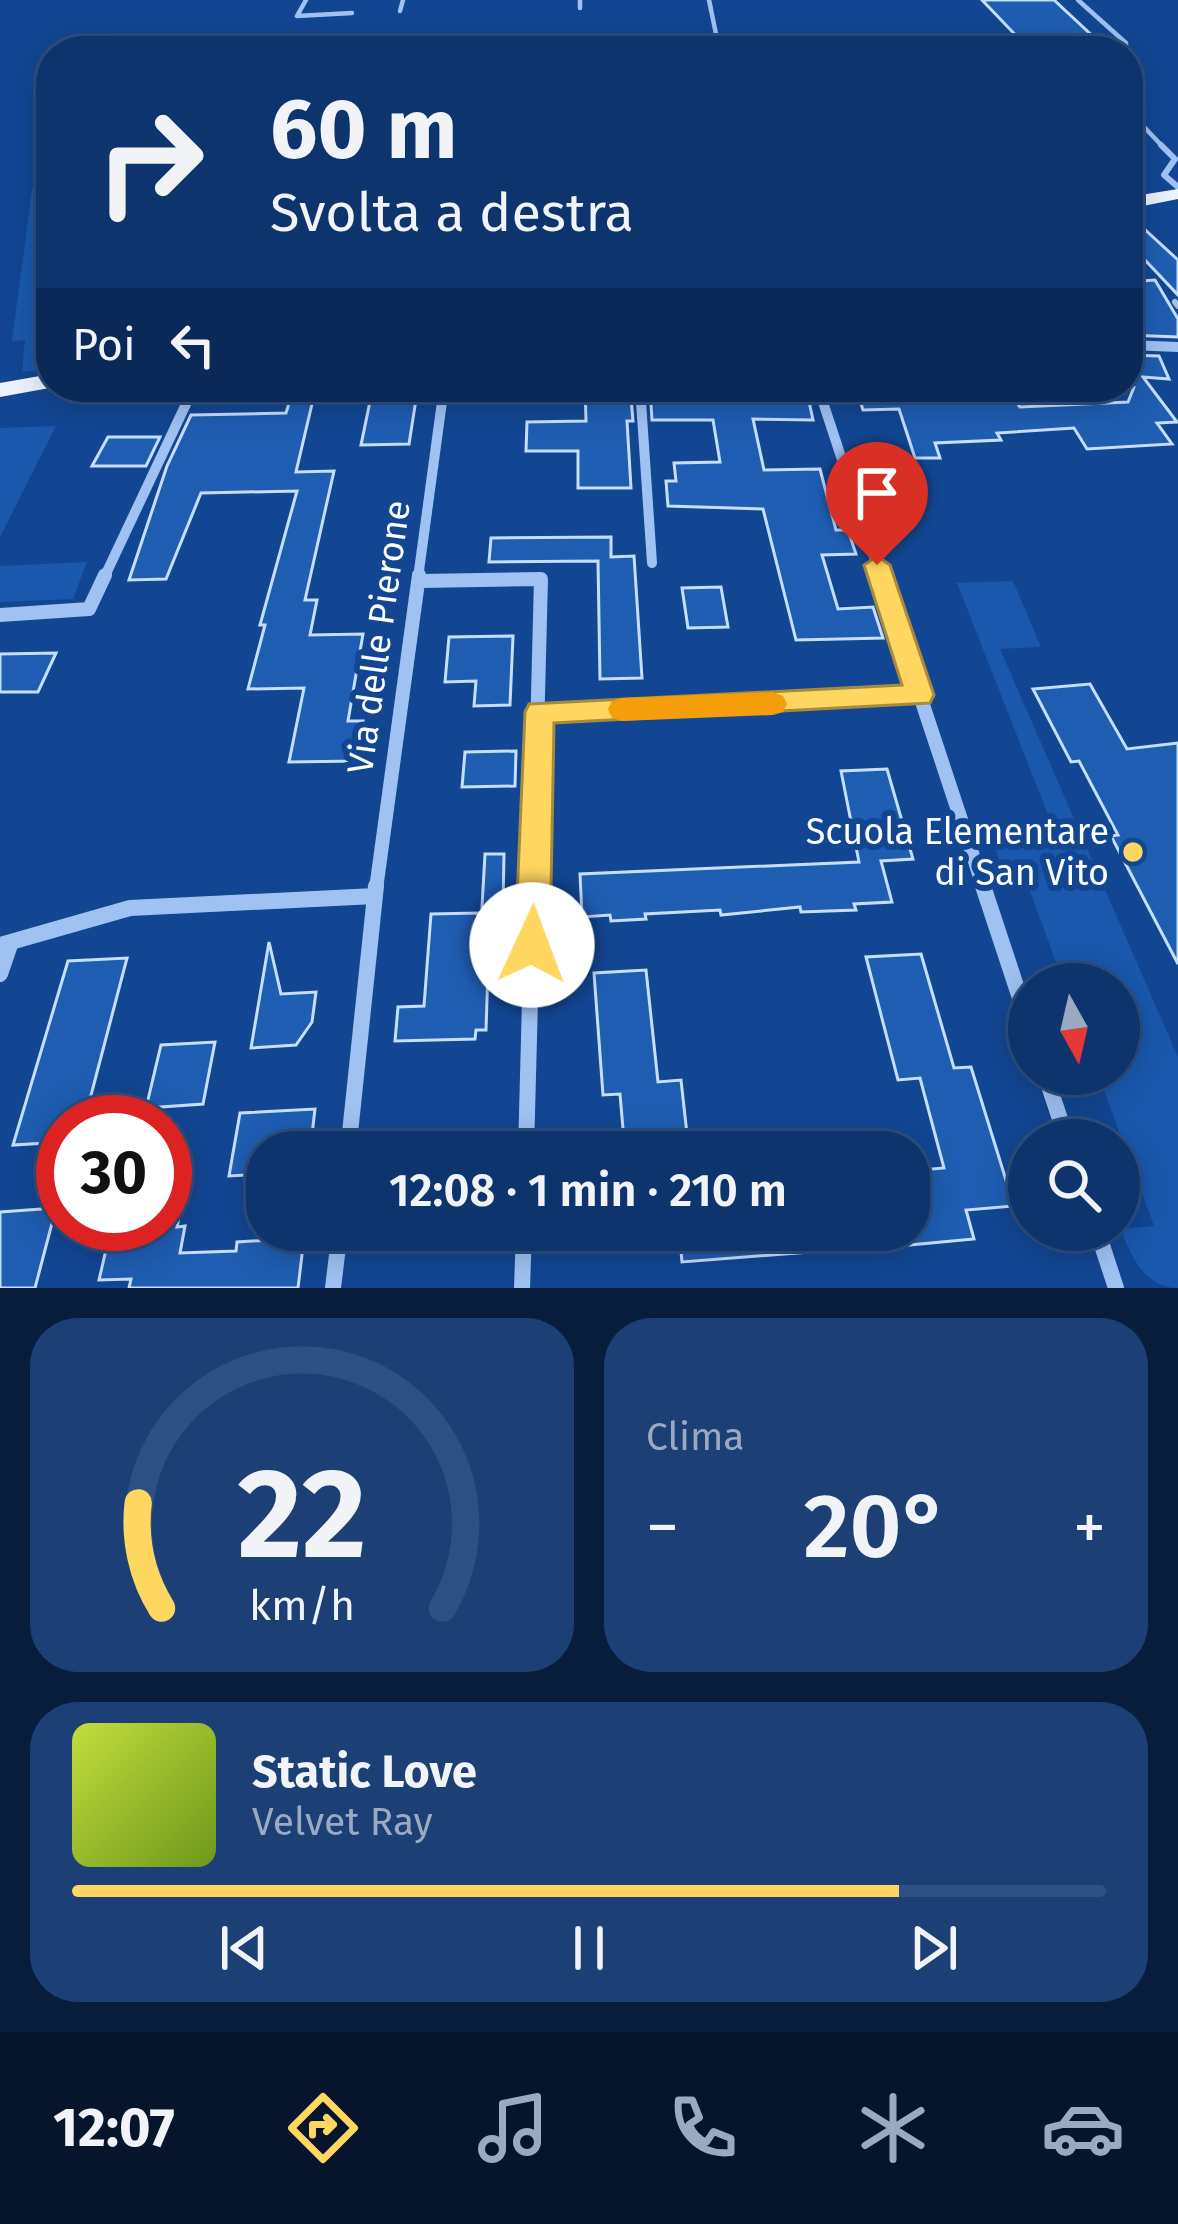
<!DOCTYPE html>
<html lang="it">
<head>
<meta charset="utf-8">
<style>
	body { margin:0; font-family:"Fira Sans",sans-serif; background:#1c3f76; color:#f1f3f6; height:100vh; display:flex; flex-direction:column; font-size:45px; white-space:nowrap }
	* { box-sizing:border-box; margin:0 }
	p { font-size:39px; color:#9baac2 }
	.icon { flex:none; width:66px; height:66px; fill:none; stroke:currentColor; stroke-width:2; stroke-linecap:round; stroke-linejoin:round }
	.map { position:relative; height:1288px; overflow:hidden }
	.panel { display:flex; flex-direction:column; gap:30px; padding:30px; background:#081d3c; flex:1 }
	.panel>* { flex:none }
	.hud { position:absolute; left:36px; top:36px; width:1107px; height:366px; border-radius:48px; box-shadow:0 6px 30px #0003,0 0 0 3px #2e4f81; background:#0e346e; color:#f1f3f6; overflow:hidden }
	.needle { width:78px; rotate:172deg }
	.buttons { position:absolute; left:1008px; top:963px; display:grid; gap:24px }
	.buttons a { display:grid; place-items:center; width:132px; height:132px; border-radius:50%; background:#0e346e; box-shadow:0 6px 30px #0003,0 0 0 3px #2e4f81; font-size:60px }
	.speed { position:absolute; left:36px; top:1095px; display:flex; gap:24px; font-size:60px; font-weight:700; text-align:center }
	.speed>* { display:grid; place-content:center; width:156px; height:156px; border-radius:50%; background:#0e346e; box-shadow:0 6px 30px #0003,0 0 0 3px #2e4f81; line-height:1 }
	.speed .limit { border:18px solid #d22; background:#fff; color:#111 }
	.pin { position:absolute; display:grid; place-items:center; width:102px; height:102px; color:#fff; margin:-123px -51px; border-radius:50% 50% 50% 0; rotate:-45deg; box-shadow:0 0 12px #0007 }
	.pin .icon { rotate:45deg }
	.me { position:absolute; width:132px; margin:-66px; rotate:2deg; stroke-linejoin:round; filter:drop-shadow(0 0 9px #0008) }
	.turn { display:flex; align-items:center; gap:42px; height:252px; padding:0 36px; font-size:54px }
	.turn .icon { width:156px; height:156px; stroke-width:2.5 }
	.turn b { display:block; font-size:84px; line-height:102px }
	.then { display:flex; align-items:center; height:114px; padding:0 36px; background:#0003; gap:24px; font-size:45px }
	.big { font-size:90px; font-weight:600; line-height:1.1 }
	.panel .card { flex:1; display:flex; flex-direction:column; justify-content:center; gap:18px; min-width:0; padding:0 42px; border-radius:48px; background:#1c3f76 }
	.panel .dial { align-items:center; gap:0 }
	.dial svg { height:312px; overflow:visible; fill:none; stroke:#2e4f81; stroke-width:7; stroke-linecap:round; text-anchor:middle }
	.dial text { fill:#f1f3f6; stroke:none }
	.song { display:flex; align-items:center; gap:36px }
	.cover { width:144px; height:144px; border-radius:18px; background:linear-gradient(135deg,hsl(70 70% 55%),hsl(80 70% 35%)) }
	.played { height:12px; border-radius:6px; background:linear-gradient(90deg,#ffd660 80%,#2e4f81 80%) }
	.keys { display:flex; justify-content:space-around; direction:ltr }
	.heat { display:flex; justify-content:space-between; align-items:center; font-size:66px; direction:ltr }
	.panel .tiles { flex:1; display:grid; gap:30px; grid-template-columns:1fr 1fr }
	.card:last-child { grid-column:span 2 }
	.trip { position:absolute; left:246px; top:1131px; width:684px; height:120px; border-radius:48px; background:#0e346e; box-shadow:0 6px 30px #0003,0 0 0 3px #2e4f81; font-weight:600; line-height:120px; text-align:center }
	.dock { display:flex; height:192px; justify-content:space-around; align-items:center; background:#06152c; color:#9baac2 }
	.dock .icon { width:84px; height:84px }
	.dock .current { color:#ffd660 }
	.dock b { font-size:54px; color:#f1f3f6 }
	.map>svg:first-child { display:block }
</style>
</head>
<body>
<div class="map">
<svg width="1178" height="1288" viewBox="0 0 1178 1288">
	<rect width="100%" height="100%" fill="#124693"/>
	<path fill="#1958ad" d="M 51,187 L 51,368 L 22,372 L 25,340 L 12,341 L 32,189 Z
		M 55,426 L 56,426 L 0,537 L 0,428 Z
		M 87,562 L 73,599 L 0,602 L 0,566 Z
		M 1013,581 L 1041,647 L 1000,649 L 1178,1057 L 1178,1288 C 1144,1288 1132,1256 1120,1229 L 1154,1226 L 1098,1074 L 1119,1074 L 1119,984 L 1064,984 L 1023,872 L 1004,873 L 993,843 L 1058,840 L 957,583 Z"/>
	<path fill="#1f5db2" stroke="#c6defd" stroke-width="3" d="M 982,0 L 1054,0 L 1100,43 L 1026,46 Z
		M 1128,214 L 1178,260 L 1178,295 L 1128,242 Z
		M 1155,280 L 1178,319 L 1178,337 L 1128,335 L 1128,282 Z
		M 1128,355 L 1159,356 L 1169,379 L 1143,377 L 1177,422 L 1157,423 L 1172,444 L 1087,449 L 1074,428 L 997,433 L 1001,440 L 935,443 L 940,458 L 915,458 L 899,409 L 863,410 L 857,391 L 1006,387 L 1020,407 L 1128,402 L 1134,387 L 1128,379 Z
		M 294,387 L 316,387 L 296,472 L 334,471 L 305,600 L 317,600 L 310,635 L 363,634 L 348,721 L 363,721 L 357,761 L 289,762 L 304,688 L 248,689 L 265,625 L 260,625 L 297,491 L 201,493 L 166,579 L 129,580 L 167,466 L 191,415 L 286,413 Z
		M 373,387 L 418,387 L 409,444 L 361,445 Z
		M 585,387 L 630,387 L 633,421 L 627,421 L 631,488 L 578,488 L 578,451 L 526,451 L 527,422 L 586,421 Z
		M 695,387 L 737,392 L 737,396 L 808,397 L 813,420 L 753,419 L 764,470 L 820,469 L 836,530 L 848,530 L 856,554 L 822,555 L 838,609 L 873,607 L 883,638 L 796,640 L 763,509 L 668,506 L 666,481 L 676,481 L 674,463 L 720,462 L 713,420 L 652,420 L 650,388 Z
		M 108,437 L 160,437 L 146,466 L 92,466 Z
		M 611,537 L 611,557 L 634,556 L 642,678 L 600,679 L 598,561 L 489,562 L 491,538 Z
		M 721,587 L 728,627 L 688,628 L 682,588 Z
		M 513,636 L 510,705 L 474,706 L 476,681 L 445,682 L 449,637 Z
		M 56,653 L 38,692 L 0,692 L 0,654 Z
		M 1090,684 L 1127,749 L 1178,743 L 1178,964 L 1111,836 L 1118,835 L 1079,761 L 1071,762 L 1033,689 Z
		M 516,751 L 515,786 L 462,787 L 465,752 Z
		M 887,769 L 913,859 L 881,861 L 892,902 L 854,904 L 856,910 L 801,912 L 800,907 L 721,915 L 720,910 L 645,914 L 646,919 L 611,921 L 610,915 L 582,917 L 580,874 L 859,862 L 841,771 Z
		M 485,854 L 504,854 L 503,906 L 482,907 Z
		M 478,913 L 476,969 L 488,969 L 486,1030 L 476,1030 L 475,1039 L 395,1041 L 398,1007 L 424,1006 L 431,914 Z
		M 269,942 L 281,994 L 316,992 L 312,1022 L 296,1045 L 251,1048 Z
		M 921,954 L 954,1068 L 971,1067 L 1014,1206 L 966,1210 L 974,1239 L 909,1245 L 909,1171 L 944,1168 L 920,1078 L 898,1080 L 866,957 Z
		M 127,958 L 84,1122 L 63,1122 L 63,1142 L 13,1145 L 68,961 Z
		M 646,970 L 658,1082 L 681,1080 L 689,1152 L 625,1152 L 620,1094 L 603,1095 L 594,973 Z
		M 215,1042 L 203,1104 L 146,1108 L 161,1045 Z
		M 315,1109 L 310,1152 L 267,1152 L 267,1174 L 229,1176 L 240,1113 Z
		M 188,1171 L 177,1227 L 185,1226 L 180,1253 L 236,1251 L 237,1242 L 304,1238 L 298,1288 L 129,1288 L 131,1279 L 99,1280 L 112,1224 L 165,1224 L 165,1172 Z
		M 56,1208 L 35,1288 L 0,1288 L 0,1212 Z
		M 679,1230 L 899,1230 L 900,1245 L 682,1262 Z"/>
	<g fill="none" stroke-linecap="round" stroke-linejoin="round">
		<path stroke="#9fc2f3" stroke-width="4.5" d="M 306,0 L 297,16 L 352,13
			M 580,0 L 580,8
			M 709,0 L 716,34
			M 1078,0 L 1126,43 L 1126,47 L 1088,51
			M 400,11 L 403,0
			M 1128,110 L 1164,148"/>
		<path stroke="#9fc2f3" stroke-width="6" d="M 1161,145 L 1175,159 L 1164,175 L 1178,187
			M 1175,302 L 1178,306"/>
		<path stroke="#9fc2f3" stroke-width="8" d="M 1014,387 L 1030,394 L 1123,391 L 1126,387"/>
		<path stroke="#9fc2f3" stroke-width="10" d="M 1128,345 L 1178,347
			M 640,387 L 652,563
			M 818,387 L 881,578
			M 104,578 L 194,387
			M 418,578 L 444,387"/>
		<path stroke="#9fc2f3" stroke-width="14" d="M 880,575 L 984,889
			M 421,581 L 541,579 L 533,889
			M 0,615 L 89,609 L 105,575
			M 539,712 L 920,696
			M 376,889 L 419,575"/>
		<path stroke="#9fc2f3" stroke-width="16" d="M 983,886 L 1029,1025
			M 0,945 L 130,908 L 375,896
			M 0,974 L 11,942
			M 1045,1074 L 1067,1140
			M 348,1152 L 376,886
			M 526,1152 L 533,886
			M 1097,1230 L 1116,1288
			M 333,1288 L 340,1230
			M 522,1288 L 524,1230"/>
		<path fill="#eaf2ff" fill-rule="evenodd" d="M 1178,189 L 1178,199 L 1128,209 L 1128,197 Z
			M 51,374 L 51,387 L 55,387 L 0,397 L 0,383 Z"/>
	</g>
	<path fill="#ffd660" stroke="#a68b3e" stroke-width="3" d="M 877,556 L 890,565 L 934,695 L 930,703 L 554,723 L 550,945 L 545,957 L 532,961 L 520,957 L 515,945 L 525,712 L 529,704 L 902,685 L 864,565 Z"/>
	<path fill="#f59e0b" d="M 773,692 L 783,696 L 787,704 L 783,712 L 773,715 L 622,721 L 612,718 L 608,709 L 612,701 L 622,698 Z"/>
	<circle fill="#ffd660" stroke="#124693" stroke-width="4.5" cx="1133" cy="852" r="12"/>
	<g text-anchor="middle" stroke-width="12" stroke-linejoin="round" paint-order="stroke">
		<g font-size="36" fill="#fff" stroke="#124693">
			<text transform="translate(378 637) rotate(-82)" y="13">Via delle Pierone</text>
		</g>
		<g font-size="36" fill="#fff" stroke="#124693" text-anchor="end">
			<text x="1109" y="844">Scuola Elementare<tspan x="1109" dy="41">di San Vito</tspan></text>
		</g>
	</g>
</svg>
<div class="buttons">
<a><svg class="needle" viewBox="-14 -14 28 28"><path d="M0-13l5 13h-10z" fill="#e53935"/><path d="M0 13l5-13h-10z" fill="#9baac2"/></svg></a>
<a><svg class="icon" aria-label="search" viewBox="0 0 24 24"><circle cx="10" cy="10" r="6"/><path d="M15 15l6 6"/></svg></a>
</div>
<div class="speed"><div class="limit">30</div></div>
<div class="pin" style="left:877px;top:565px;background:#d93025"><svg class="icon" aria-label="arrive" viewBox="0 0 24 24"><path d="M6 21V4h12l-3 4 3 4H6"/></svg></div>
<svg class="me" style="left:532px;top:945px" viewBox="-20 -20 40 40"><circle r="19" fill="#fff"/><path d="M0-13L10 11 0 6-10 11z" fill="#ffd660"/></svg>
<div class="trip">12:08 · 1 min · 210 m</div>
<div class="hud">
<div class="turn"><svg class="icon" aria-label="right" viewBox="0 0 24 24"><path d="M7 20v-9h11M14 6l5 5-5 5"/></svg><div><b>60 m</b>Svolta a destra</div></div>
<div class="then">Poi<svg class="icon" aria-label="left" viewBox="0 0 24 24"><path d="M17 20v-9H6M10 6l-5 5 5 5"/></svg></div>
</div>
</div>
<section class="panel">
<div class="tiles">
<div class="card dial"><svg viewBox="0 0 100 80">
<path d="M14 69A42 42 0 1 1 86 69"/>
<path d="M14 69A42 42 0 0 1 8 42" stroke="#ffd660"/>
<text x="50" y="56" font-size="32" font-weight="700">22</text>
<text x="50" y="72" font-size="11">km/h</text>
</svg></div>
<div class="card"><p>Clima</p>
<div class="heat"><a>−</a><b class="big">20°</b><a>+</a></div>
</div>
<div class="card">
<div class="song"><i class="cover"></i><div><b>Static Love</b><p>Velvet Ray</p></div></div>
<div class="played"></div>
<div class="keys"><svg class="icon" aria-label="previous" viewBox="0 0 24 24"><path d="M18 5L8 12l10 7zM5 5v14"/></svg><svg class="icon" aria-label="pause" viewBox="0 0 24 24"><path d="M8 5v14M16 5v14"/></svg><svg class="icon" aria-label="next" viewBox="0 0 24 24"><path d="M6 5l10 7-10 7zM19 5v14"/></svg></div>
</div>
</div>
</section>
<nav class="dock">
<b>12:07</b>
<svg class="icon current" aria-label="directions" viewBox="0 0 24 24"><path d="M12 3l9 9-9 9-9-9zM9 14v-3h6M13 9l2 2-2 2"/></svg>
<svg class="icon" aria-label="music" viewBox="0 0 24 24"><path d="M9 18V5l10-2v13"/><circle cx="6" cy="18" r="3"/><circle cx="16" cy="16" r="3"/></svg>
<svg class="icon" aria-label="phone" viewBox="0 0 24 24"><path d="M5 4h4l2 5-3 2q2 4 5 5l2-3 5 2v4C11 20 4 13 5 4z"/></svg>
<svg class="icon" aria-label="climate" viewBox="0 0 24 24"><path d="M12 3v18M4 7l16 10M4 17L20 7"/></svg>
<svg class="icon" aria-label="car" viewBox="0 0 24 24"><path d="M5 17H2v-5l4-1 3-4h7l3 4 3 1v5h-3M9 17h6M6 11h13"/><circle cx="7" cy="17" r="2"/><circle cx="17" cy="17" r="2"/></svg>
</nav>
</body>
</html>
